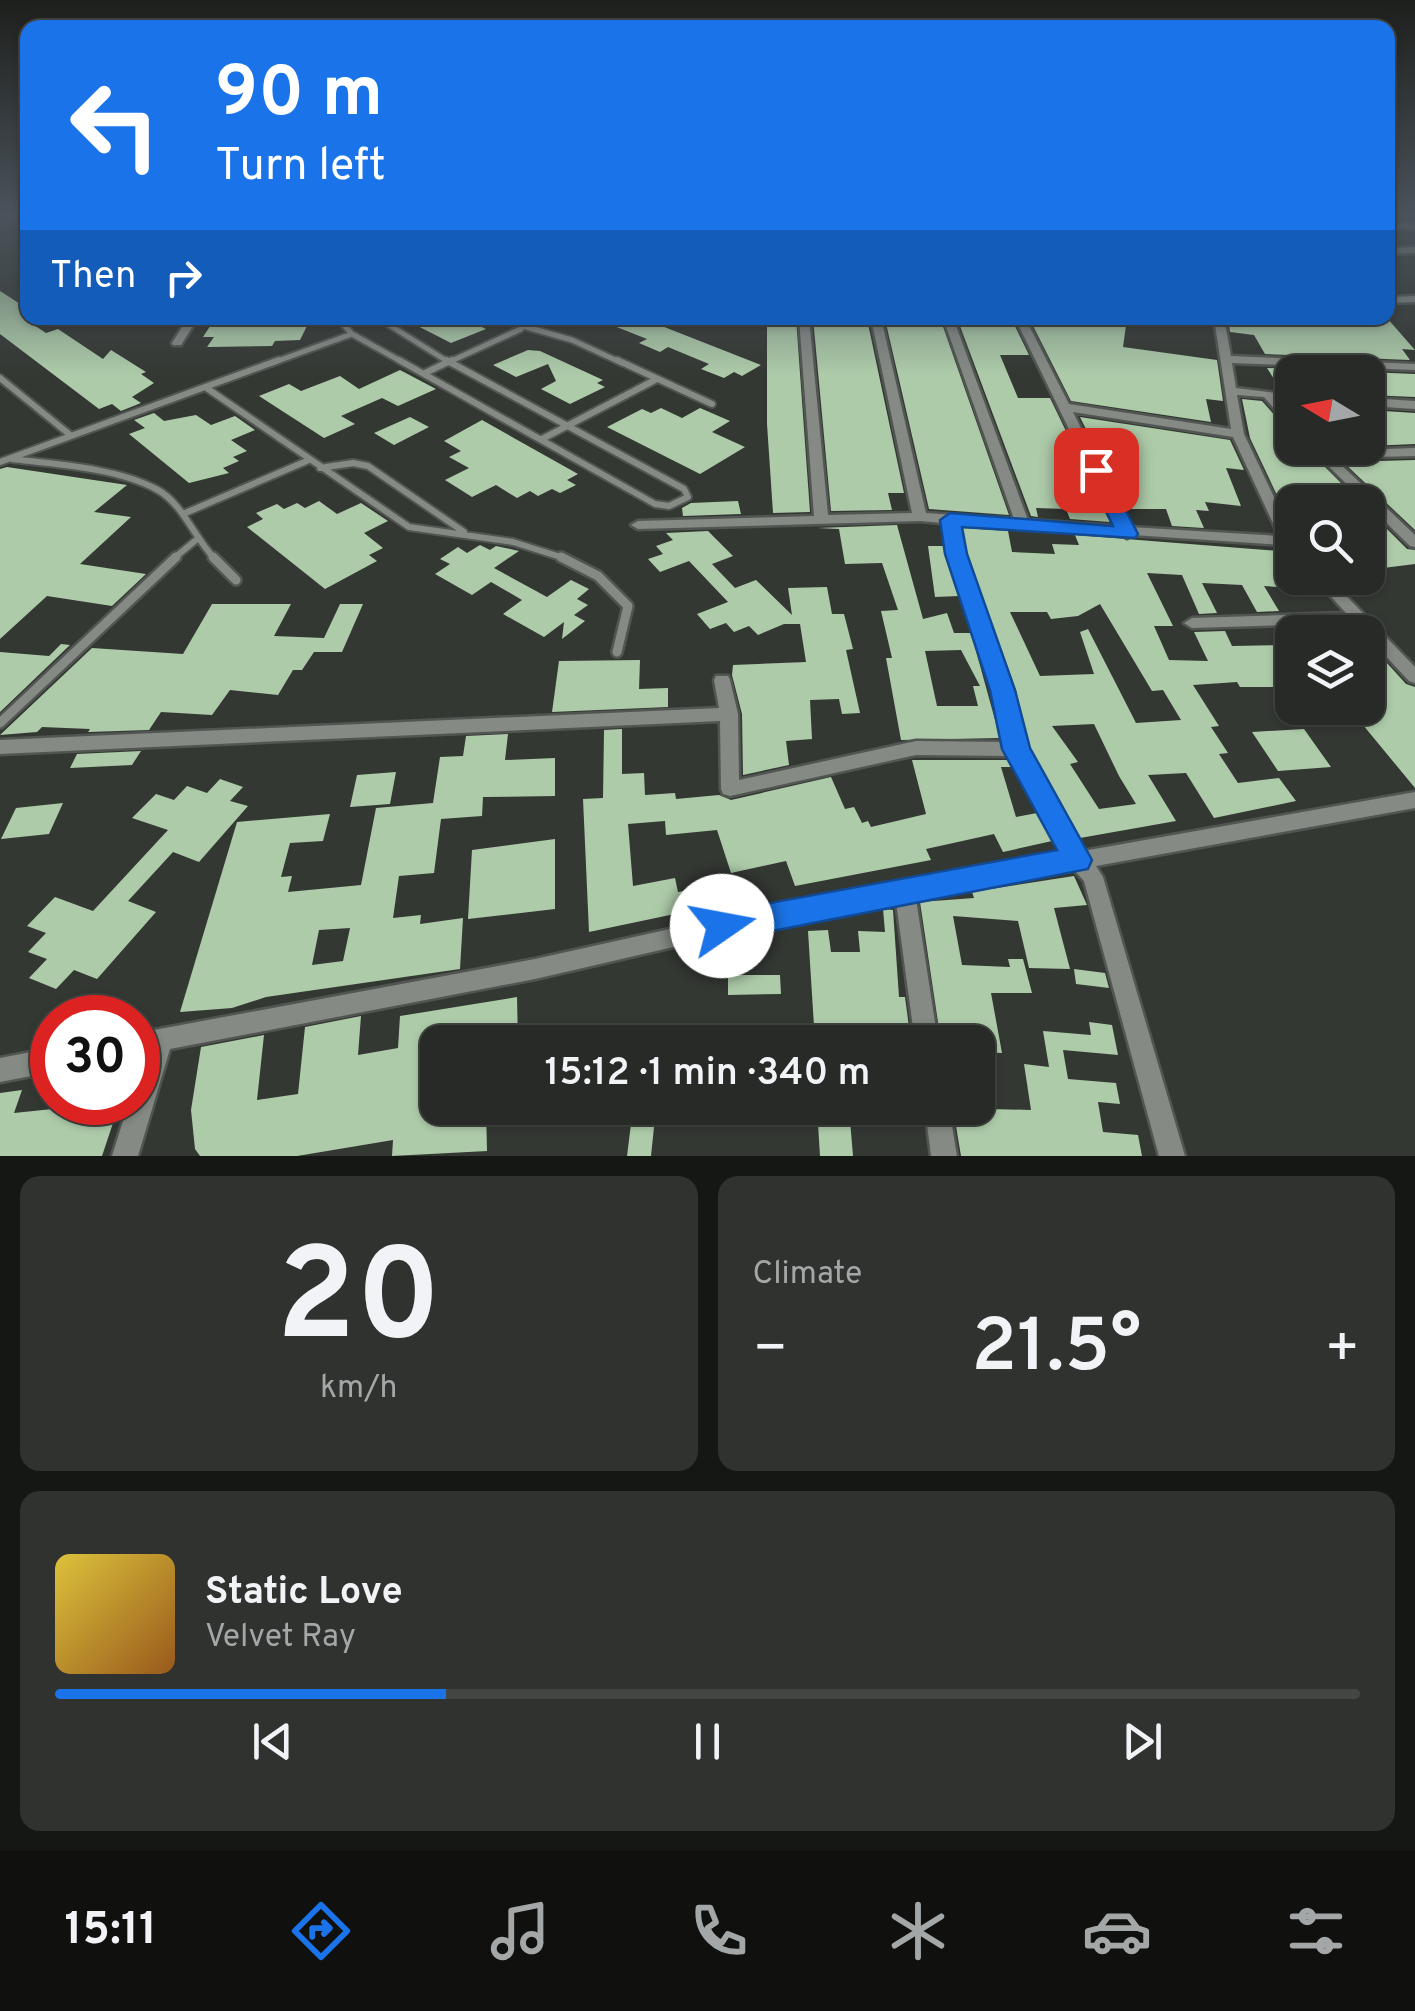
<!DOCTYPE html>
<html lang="en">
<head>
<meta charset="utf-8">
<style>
	body { margin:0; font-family:Overpass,sans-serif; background:#2f322e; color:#f1f3f6; height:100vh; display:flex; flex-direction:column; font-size:38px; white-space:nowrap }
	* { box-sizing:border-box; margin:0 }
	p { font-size:32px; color:#a4a7a7 }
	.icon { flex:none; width:55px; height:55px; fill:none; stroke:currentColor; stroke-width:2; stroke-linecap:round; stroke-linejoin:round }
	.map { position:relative; height:1156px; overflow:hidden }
	.details { display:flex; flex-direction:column; gap:20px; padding:20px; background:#151715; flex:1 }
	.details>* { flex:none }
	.banner { position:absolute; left:20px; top:20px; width:1375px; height:305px; border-radius:20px; box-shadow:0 2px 8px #0004,0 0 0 2px #434643; background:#1a73e8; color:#fff; overflow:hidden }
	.needle { width:65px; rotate:280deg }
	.controls { position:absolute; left:1275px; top:355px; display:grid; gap:20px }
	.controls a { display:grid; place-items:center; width:110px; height:110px; border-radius:20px; background:#272a26; box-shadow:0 2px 8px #0004,0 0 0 2px #434643; font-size:50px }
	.speed { position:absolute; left:30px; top:995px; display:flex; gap:20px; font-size:50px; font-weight:700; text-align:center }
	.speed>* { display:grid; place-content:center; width:130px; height:130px; border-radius:50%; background:#272a26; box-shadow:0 2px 8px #0004,0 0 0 2px #434643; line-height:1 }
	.speed .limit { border:15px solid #d22; background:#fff; color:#111 }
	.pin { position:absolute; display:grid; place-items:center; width:85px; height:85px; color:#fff; margin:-42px; border-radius:20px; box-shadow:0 5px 15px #0006 }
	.me { position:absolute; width:110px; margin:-55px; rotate:78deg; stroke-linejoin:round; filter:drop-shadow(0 0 8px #0008) }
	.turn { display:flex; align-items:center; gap:35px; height:210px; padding:0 30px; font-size:45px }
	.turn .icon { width:130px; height:130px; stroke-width:2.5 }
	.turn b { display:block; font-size:70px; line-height:85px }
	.then { display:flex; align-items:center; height:95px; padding:0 30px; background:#0003; gap:20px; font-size:38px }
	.big { font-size:75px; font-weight:600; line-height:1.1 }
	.details .widget { flex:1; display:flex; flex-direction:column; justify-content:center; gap:15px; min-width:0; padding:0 35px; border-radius:20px; background:#2f322e }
	.details .dial { align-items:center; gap:0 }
	.dial b { font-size:130px; line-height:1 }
	.song { display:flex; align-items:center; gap:30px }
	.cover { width:120px; height:120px; border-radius:15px; background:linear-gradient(135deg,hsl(50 70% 55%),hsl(30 70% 35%)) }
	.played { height:10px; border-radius:5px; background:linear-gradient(90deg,#1a73e8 30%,#434643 30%) }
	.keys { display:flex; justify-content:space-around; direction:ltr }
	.heat { display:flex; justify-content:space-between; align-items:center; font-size:55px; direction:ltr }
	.details .tiles { flex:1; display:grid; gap:20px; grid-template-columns:1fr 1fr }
	.widget:last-child { grid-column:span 2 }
	.trip { position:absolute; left:420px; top:1025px; width:575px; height:100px; border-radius:20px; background:#272a26; box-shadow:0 2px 8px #0004,0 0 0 2px #434643; font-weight:600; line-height:100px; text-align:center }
	.dock { display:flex; height:160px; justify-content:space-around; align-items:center; background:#10110f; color:#a4a7a7 }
	.dock .icon { width:70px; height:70px }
	.dock .active { color:#1a73e8 }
	.dock b { font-size:45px; color:#f1f3f6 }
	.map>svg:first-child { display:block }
</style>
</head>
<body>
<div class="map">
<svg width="1415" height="1156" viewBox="0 0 1415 1156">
	<rect width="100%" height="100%" fill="#343833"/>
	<path fill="#adcba9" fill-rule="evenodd" d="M 0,291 L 28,309 L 28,321 L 46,333 L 58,329 L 103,359 L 111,350 L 146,372 L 141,374 L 154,383 L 132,397 L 141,403 L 121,411 L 112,404 L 99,409 L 0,334 Z
		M 311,318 L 300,340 L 275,341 L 272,346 L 207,347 L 214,337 L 203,337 L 214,320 Z
		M 402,318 L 489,318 L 490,321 L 480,326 L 486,329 L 451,343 Z
		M 594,318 L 650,318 L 649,321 L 761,365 L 742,376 L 734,372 L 724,378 L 701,369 L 709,364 L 668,347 L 660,352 L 639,343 L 647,339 Z
		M 767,318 L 796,318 L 810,512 L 773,513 L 767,424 Z
		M 813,318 L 867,319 L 904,493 L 888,493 L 892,510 L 831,511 Z
		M 921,318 L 940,318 L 1009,515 L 929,509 L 885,319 Z
		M 957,318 L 1011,318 L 1029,355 L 1000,355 L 1018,398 L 1050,398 L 1110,522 L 1070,519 L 1066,509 L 1036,508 L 1038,517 L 1031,516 Z
		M 1029,318 L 1127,318 L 1123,347 L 1217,360 L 1223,401 L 1206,399 L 1211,422 L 1071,401 Z
		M 1228,318 L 1387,318 L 1415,350 L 1402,349 L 1410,360 L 1265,354 L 1254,335 L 1230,332 Z
		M 528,350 L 540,351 L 603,380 L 597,383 L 605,387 L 570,404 L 541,389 L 556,381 L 548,364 L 516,377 L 493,365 Z
		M 1267,368 L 1415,374 L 1415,397 L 1368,395 L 1368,372 L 1292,372 L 1292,391 L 1281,390 Z
		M 400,370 L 436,389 L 398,406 L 382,398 L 341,416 L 355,424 L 324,438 L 259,396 L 289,384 L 301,391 L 340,376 L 359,389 Z
		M 1242,399 L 1262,401 L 1285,427 L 1292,429 L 1292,448 L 1306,448 L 1351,493 L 1315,496 L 1322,502 L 1292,502 L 1292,527 L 1250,438 Z
		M 661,408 L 682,418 L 700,408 L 730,421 L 712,432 L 745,447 L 700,474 L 607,427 L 642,409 L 651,413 Z
		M 1368,410 L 1415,413 L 1415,444 L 1368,446 Z
		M 154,413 L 164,421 L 196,415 L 211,425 L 235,416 L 255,430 L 231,440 L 247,451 L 233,457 L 239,461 L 223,468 L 229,473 L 189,483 L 129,434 L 145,428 L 134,420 Z
		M 410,417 L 429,427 L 394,445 L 374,433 Z
		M 1080,417 L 1230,440 L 1244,470 L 1226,468 L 1241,506 L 1205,502 L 1209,511 L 1196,510 L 1204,528 L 1172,526 L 1166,509 L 1125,509 Z
		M 482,420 L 578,474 L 567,480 L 576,485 L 560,493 L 552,489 L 538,496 L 530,491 L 517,498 L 496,485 L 472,497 L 445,480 L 469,468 L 449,457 L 461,451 L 444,441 Z
		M 1415,460 L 1415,530 L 1343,462 Z
		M 7,467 L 127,485 L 94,512 L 131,517 L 80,564 L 146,574 L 112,606 L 47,596 L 0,639 L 0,469 Z
		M 319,501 L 337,514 L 361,503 L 388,521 L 364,533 L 383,548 L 369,555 L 377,561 L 325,589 L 247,527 L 263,519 L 256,513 L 277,504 L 284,509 L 297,503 L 305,508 Z
		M 738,501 L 741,514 L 683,516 L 682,508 L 691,503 Z
		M 1368,510 L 1407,549 L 1415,550 L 1415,564 L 1375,569 L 1368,562 Z
		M 897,525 L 923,619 L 947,613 L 954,633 L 971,633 L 1000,738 L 901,740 L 886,658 L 892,658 L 881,611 L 898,610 L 882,563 L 845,564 L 839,529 L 818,528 ZM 961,650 L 980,686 L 973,686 L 978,706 L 937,706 L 925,651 Z
		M 962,528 L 1008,531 L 1012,552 L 1055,554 L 1052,544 L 1079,545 L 1075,535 L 1292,552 L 1292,578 L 1301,578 L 1308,589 L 1264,586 L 1279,611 L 1257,612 L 1242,585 L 1202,583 L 1217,613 L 1199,614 L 1182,575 L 1147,573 L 1173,626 L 1154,626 L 1169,660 L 1208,661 L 1194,632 L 1225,631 L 1232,646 L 1292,645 L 1292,687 L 1240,687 L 1237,682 L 1193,685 L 1219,726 L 1211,727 L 1228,753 L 1219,754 L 1238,783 L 1279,778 L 1296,801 L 1214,818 L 1186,773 L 1148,775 L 1176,821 L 1080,838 L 1029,748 L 1016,690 L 967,553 ZM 1100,604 L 1152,691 L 1163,690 L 1181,720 L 1136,723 L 1088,629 L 1080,632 L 1094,674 L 1040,676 L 1010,612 L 1047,612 L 1051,619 L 1078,616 ZM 1094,724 L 1119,776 L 1136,804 L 1099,809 L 1070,764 L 1078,762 L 1052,726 Z
		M 708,531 L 733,556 L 712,564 L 735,588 L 756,580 L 792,615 L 788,588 L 827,587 L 832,614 L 844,614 L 853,649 L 846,650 L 860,713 L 842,714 L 839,699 L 810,700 L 812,739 L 786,741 L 789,765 L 743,775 L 742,714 L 732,675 L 733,665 L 806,662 L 800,624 L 784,624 L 758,635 L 749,626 L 734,632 L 726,623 L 710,629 L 697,614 L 728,602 L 689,561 L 660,572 L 648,559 L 663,554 L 656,546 L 673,540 L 666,533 Z
		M 480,545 L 490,550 L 496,546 L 519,551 L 494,568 L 547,597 L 571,580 L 589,589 L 577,599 L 588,605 L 574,615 L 585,621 L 562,639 L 564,622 L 544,637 L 503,614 L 522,600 L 491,582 L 472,595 L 435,574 L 450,564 L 440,559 L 458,547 L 467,553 Z
		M 928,546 L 944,546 L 959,596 L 935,597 Z
		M 212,604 L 291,604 L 274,636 L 324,638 L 340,604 L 363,604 L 342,652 L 314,652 L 302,670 L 293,670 L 278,695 L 230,690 L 212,715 L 161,712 L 149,730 L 88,732 L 90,729 L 42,727 L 37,732 L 0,735 L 92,648 L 183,654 Z
		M 1368,642 L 1406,684 L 1415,687 L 1415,788 L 1349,708 L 1368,708 Z
		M 61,644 L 70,645 L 0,712 L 0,652 L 49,656 Z
		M 640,660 L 639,689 L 668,688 L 668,707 L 552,712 L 559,661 Z
		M 622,729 L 622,774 L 644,773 L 645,795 L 675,793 L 676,799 L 719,795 L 731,800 L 831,777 L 845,809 L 854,807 L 862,823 L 868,821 L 871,827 L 926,814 L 912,760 L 1009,760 L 1013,767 L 1001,767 L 1016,817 L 1037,813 L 1052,841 L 1003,852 L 994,834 L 926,849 L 931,860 L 795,886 L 786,861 L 731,873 L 717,830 L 666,835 L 665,821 L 628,824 L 633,886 L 675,878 L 678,892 L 722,884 L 727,903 L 589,932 L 583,799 L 603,798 L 604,730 Z
		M 1304,729 L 1331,767 L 1278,771 L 1252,732 Z
		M 508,734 L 505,760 L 555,758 L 555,796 L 483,797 L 482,816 L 441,819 L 434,873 L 399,876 L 393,918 L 421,915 L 420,924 L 463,918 L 460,969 L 266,997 L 232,1008 L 180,1012 L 237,822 L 330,814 L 323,841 L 290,843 L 281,877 L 292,876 L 288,892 L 361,885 L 376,808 L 433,803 L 440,757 L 463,756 L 466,736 ZM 350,928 L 343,961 L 312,965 L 319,930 Z
		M 141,751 L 132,765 L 70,768 L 77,754 Z
		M 396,772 L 390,804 L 350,807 L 357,775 Z
		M 220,779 L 243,787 L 230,801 L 248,806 L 199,862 L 173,852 L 128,901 L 156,912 L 97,979 L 74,970 L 56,989 L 29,978 L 47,959 L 28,952 L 46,933 L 27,926 L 55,897 L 93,911 L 168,830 L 132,818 L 156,794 L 174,800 L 187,786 L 207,793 Z
		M 63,803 L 49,834 L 1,839 L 16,808 Z
		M 555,839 L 555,909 L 468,919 L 472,850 Z
		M 1074,876 L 1087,905 L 1054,908 L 1070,969 L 1029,968 L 1018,921 L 953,916 L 962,965 L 1010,967 L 1008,959 L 1023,959 L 1032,993 L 991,993 L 1002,1053 L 978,1052 L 978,1042 L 941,1042 L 920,902 L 974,898 L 972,892 Z
		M 883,909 L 893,910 L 899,997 L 905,997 L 911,1042 L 815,1042 L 808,931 L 828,930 L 831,952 L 860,952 L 858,931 L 885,932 Z
		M 1074,969 L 1105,973 L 1109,988 L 1076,984 Z
		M 728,975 L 780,975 L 781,994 L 728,995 Z
		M 517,997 L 518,1042 L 438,1042 L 438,1108 L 486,1108 L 487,1151 L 392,1156 L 393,1140 L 297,1156 L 200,1156 L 195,1149 L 191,1110 L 201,1047 L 264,1035 L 257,1100 L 298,1094 L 305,1027 L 361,1016 L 358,1055 L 398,1048 L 400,1016 Z
		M 1089,1022 L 1112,1025 L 1118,1055 L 1063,1050 L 1068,1079 L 1116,1083 L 1120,1104 L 1098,1102 L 1103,1132 L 1138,1135 L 1142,1156 L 961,1156 L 953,1108 L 1031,1110 L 1024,1064 L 1049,1067 L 1043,1031 L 1091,1035 Z
		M 22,1090 L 14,1113 L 120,1102 L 102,1156 L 0,1156 L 0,1093 Z
		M 633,1108 L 656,1108 L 651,1156 L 627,1156 Z
		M 817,1108 L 849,1108 L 853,1156 L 820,1156 Z"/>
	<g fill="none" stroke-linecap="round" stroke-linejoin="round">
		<defs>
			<path id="service-far2" d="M 352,318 L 343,324 L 352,334 L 404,363
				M 378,318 L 450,363
				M 495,318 L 572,340 L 622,363
				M 272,363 L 352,334
				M 447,363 L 521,329"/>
			<path id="service-far1" d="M 399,360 L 655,504 L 669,506 L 688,497 L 684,489 L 446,360
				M 617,360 L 712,404
				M 425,373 L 452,360
				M 0,378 L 69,434
				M 208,389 L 409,527 L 513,542 L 567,559
				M 542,439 L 655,380
				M 12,459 C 55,464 117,468 156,489 C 183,503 194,538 215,559
				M 0,462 L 279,360
				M 320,468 L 353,463 L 368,466 L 464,532
				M 183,514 L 309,460
				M 173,559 L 196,540"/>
			<path id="service" d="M 213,557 L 236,580
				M 561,557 L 598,576 L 628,606 L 617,652
				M 0,723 L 176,557"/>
			<path id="minor" d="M 1388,222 L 1415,223 L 1415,229 L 1388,228 Z
				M 1415,247 L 1415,253 L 1388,254 L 1388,248 Z
				M 1415,296 L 1415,302 L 1388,303 L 1388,297 Z
				M 188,318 L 198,318 L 181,345 L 173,345 L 172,343 Z
				M 799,318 L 809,318 L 828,515 L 912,513 L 871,318 L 881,318 L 926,513 L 1014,519 L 943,318 L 953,318 L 1028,520 L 1116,526 L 1015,318 L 1025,318 L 1069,404 L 1231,429 L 1214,318 L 1224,318 L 1231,356 L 1415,364 L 1415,370 L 1232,363 L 1236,388 L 1292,395 L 1292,401 L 1278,399 L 1292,415 L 1292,426 L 1288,425 L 1264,397 L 1237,395 L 1244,434 L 1292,535 L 1292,549 L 1285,548 L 1283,545 L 1133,535 L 1127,538 L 1120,534 L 958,524 L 963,554 L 1012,691 L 1025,749 L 1083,851 L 1415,792 L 1415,808 L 1096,866 L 1103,877 L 1185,1156 L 1159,1156 L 1084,881 L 1074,870 L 916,899 L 938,1042 L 915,1042 L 896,902 L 760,927 L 535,979 L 170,1049 L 138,1156 L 112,1156 L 129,1102 L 138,1102 L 138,1077 L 145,1054 L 138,1055 L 138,1033 L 535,959 L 760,909 L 1064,855 L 1011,756 L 916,755 L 730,796 L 723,794 L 721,789 L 720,721 L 0,754 L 0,740 L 719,708 L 714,680 L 716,676 L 728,676 L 730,680 L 738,714 L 739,780 L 916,741 L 1005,742 L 994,691 L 949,554 L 943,523 L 920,521 L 638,529 L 631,525 L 638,521 L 814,516 ZM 1073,412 L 1233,437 L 1279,536 L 1130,527 Z
				M 1368,398 L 1415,401 L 1415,409 L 1368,406 Z
				M 1310,448 L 1323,448 L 1327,451 L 1415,448 L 1415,456 L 1334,458 L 1415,535 L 1415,547 L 1410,546 Z
				M 1314,578 L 1329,578 L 1415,667 L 1415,683 L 1409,681 L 1368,637 L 1368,632 L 1364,632 L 1355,623 L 1192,628 L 1184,623 L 1192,618 L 1346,613 Z
				M 52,1048 L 52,1072 L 0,1082 L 0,1058 Z
				M 925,1108 L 949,1108 L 957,1156 L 931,1156 Z"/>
		</defs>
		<use href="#service-far2" stroke="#525652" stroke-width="9"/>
		<use href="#service-far1" stroke="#525652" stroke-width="10"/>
		<use href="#service" stroke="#525652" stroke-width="14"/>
		<use href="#minor" stroke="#525652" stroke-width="5"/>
		<use href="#service-far2" stroke="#858a84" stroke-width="5"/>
		<use href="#service-far1" stroke="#858a84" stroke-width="6"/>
		<use href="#service" stroke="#858a84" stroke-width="9"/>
		<use href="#minor" fill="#858a84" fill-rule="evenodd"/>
	</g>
	<linearGradient id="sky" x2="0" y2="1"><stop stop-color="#1d1f1c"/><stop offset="0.57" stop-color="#4a535b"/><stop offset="1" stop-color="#4a535b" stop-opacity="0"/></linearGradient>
	<rect width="1415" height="375" fill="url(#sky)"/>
	<path fill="#1a73e8" stroke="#114b97" stroke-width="2.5" d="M 1096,464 L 1105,470 L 1138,534 L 1135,538 L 962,527 L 967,554 L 1015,690 L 1030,748 L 1092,860 L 1088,869 L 722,941 L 711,937 L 706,926 L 711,916 L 722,912 L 1057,850 L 1002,749 L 990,690 L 945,554 L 940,520 L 950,513 L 1113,526 L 1086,470 Z"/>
</svg>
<div class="controls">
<a><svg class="needle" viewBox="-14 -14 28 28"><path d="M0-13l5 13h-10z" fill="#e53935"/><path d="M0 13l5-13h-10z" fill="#a4a7a7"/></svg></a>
<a><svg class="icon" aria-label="search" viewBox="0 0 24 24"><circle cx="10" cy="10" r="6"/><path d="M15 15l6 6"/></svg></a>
<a><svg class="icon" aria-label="layers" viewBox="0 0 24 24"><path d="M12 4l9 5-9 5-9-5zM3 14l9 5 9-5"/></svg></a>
</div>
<div class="speed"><div class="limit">30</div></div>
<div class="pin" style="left:1096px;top:470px;background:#d93025"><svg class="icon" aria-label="arrive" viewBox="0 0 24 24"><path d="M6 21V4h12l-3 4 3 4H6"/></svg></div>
<svg class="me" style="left:722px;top:926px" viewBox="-20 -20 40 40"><circle r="19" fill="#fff"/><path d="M0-13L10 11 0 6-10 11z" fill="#1a73e8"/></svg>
<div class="trip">15:12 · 1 min · 340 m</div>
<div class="banner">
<div class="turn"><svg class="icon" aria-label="left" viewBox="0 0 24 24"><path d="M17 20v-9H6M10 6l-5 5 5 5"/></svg><div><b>90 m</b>Turn left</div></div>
<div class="then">Then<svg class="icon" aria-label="right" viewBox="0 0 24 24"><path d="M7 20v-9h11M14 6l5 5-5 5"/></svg></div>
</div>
</div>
<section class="details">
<div class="tiles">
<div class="widget dial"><b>20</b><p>km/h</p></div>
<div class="widget"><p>Climate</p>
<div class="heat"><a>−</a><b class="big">21.5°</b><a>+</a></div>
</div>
<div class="widget">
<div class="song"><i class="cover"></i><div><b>Static Love</b><p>Velvet Ray</p></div></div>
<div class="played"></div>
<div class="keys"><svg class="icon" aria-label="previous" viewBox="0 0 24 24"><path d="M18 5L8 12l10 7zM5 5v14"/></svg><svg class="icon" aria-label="pause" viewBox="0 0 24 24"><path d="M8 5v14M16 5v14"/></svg><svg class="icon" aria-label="next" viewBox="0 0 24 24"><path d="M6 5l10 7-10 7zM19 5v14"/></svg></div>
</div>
</div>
</section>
<nav class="dock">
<b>15:11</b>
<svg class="icon active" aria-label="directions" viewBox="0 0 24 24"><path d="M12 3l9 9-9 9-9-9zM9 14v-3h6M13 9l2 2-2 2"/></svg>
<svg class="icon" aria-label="music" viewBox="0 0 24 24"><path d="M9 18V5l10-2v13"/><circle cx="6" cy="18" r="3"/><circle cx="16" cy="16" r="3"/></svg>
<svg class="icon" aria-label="phone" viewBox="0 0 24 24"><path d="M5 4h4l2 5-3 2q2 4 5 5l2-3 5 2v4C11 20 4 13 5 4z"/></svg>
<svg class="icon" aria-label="climate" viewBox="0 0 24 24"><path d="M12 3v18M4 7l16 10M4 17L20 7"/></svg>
<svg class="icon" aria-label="car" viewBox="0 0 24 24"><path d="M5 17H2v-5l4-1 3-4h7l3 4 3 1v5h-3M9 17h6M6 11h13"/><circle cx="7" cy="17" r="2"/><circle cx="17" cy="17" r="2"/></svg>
<svg class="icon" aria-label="filters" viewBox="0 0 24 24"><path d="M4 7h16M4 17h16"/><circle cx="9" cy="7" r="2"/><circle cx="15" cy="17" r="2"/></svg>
</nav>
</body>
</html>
